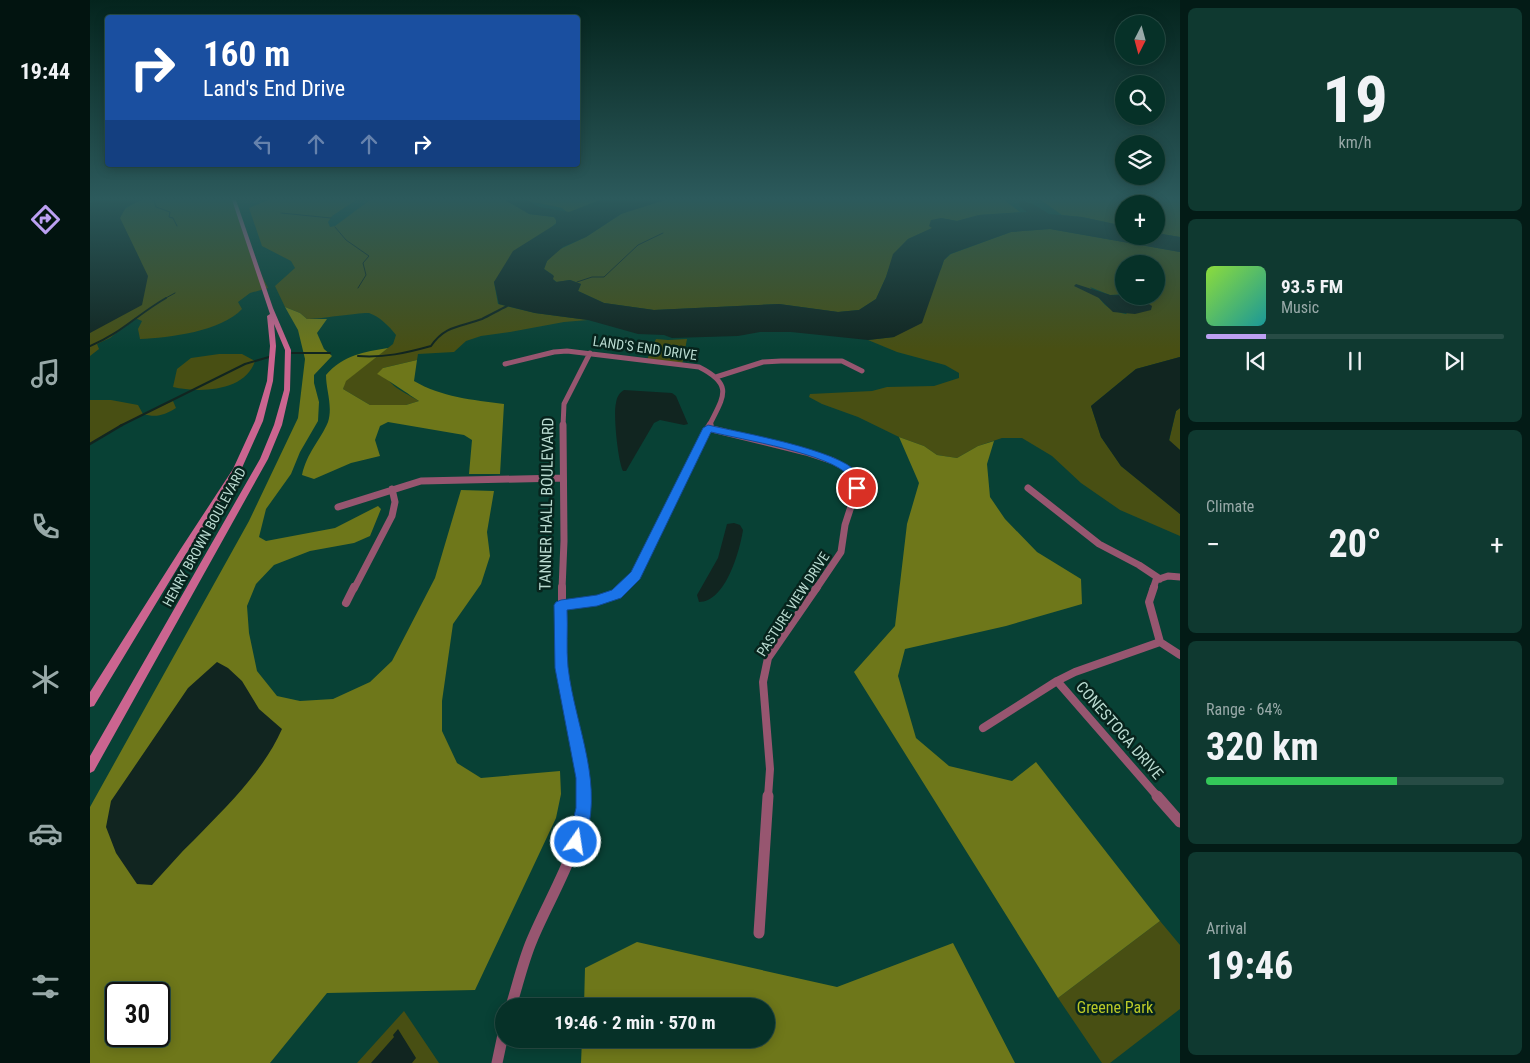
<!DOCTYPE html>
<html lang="en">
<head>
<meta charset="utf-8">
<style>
	body { margin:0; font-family:"Roboto Condensed",sans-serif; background:#0f3930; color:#f1f3f6; height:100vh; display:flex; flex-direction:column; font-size:19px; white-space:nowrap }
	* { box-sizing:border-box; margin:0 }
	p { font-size:16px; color:#98a9a8 }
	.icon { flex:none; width:28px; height:28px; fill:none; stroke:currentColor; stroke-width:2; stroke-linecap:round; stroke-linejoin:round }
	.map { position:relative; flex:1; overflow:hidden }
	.details { display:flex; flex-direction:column; gap:8px; padding:8px; background:#031b16; width:350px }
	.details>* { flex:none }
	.hud { position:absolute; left:15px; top:15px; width:475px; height:152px; border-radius:5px; box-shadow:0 2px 12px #0003,0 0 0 1px #274c45; background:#1a4fa0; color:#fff; overflow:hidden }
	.needle { width:32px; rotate:186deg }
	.fabs { position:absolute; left:1025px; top:15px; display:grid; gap:10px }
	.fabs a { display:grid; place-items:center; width:50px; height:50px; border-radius:50%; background:#063128; box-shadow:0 2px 12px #0003,0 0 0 1px #274c45; font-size:25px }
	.speed { position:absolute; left:15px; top:982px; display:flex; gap:10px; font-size:25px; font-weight:700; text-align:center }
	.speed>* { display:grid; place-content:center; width:65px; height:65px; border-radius:50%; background:#063128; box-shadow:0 2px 12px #0003,0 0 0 1px #274c45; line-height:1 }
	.speed .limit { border:2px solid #111; border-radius:8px; background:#fff; color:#111 }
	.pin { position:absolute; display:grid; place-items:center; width:42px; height:42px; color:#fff; margin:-21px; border:2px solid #fff; border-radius:50%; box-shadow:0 1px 5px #0007 }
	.me { position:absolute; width:55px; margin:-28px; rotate:13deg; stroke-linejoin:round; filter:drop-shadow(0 0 4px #0008) }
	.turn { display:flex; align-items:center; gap:18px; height:105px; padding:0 15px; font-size:22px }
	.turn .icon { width:65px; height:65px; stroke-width:2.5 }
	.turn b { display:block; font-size:35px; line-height:42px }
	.lanes { display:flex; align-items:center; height:48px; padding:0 15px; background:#0003; justify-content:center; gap:25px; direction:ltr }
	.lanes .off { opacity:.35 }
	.big { font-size:38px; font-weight:700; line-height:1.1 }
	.details .tile { flex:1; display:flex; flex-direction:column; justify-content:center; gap:8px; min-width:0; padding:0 18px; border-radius:8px; background:#0f3930 }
	.details .dial { align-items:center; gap:0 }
	.dial b { font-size:65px; line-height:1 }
	.song { display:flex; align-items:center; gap:15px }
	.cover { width:60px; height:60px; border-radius:8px; background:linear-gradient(135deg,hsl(90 70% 55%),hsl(180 70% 35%)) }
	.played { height:5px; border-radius:2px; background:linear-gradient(90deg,#bca0f2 20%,#274c45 20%) }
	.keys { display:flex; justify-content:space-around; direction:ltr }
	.heat { display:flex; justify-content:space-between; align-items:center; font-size:28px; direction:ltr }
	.charge { height:8px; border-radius:4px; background:linear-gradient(90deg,#34c759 64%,#274c45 0) }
	.trip { position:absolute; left:405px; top:998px; width:280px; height:50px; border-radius:25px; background:#063128; box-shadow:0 2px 12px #0003,0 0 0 1px #274c45; font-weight:700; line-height:50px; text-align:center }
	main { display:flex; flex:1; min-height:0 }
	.dock { display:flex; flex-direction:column; width:90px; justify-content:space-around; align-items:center; background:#021410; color:#98a9a8 }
	.dock .icon { width:35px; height:35px }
	.dock .current { color:#bca0f2 }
	.dock b { font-size:22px; color:#f1f3f6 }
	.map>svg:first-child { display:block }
</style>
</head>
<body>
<main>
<nav class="dock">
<b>19:44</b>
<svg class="icon current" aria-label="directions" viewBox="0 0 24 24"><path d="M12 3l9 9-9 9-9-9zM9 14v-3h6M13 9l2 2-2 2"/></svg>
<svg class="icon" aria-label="music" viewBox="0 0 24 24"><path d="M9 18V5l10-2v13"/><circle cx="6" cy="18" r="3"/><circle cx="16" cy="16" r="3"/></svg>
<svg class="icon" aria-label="phone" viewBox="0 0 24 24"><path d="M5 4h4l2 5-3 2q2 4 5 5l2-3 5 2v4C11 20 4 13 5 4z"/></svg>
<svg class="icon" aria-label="climate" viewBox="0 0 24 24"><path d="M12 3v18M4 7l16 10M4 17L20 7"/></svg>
<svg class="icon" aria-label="car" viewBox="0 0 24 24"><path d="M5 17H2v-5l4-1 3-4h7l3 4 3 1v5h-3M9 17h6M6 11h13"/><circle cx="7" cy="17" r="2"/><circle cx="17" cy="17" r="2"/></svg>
<svg class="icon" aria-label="filters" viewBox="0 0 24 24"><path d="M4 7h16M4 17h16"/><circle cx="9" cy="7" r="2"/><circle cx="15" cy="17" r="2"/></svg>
</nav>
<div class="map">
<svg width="1090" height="1063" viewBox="0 0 1090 1063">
	<rect width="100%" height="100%" fill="#084135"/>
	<path fill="#484f13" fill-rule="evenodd" d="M 49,200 L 146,200 L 167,266 L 178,288 L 160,293 L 148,302 L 152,309 C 132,331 79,338 50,339 L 48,329 L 52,321 L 45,318 L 20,338 L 7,344 L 9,349 L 0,356 L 0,332 L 51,262 L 29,217 L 35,209 Z
		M 178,200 L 266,200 L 242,216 L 238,222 L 240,227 L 245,226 L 280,200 L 419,200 L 439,214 L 464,217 L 466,220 L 466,223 L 404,282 L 408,304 L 445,313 L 498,320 L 474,322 L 420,332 L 391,336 L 376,341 L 364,352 L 328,354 L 327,360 L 293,368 C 295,385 316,393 329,401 L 316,405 L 280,405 L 253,389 L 255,381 L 303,344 L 306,335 C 299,326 290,317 279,313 C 273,312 228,319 217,319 L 210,313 L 195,307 L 185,286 L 205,268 L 201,261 L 172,246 L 159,208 Z
		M 435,200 L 535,200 L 478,213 L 472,208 Z
		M 565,200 L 914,200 L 930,212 L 889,215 L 867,221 L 851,218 L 843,228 L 818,239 L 804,254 L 796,277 L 786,299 L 769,310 L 748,312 L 689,304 L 564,310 L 514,303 L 488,291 L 491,284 L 480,280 L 467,282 L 462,279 L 463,275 L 454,269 L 457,261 L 466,251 L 496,237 L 531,214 Z
		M 951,200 L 1090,200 L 1090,237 L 1066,233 L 1066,204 L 1034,204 L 1034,226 L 992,217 L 972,215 Z
		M 960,229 L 1090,252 L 1090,357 L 1046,369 L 1001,406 L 1011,437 L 1031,466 L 1090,514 L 1090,536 L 1030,510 L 991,483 L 962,456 L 932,438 L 912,438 L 888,446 L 867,458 L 847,455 L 834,446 L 809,437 L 768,417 L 732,404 L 719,397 L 720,394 L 782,391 L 797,387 L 844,386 L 869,378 L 869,373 L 855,365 L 807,352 L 778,340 L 804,337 L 851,269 L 854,260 L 861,254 L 921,232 ZM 1034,264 L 1066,264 L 1066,296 L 1046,296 L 1050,298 L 1036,314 C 1015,310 1013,302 1000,287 L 1020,295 L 1034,294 Z
		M 566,339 L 578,340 L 597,339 L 592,365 L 556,362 Z
		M 129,354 L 152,354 L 165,361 C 155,392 109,393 83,387 L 87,369 L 101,358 Z
		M 0,400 L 21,400 L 48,405 L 53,414 L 83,401 L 86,408 C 75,415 66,418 53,414 L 0,444 Z
		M 1090,408 L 1090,450 L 1079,441 L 1086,411 Z
		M 1070,921 L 1090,945 L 1090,1009 L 1020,1063 L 1012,1063 L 968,998 Z
		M 314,1011 L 349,1063 L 267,1063 Z"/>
	<path fill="#6e771a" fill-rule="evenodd" d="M 195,307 L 210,313 L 217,319 L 237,319 L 227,333 L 234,349 L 242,356 L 224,375 L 224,383 L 229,402 L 228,421 L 210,452 L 201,474 L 176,509 L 169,537 L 176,541 L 245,528 L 288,506 L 291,509 L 280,536 L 264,543 L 220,551 L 184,565 L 166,584 L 157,606 L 159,633 L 167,671 L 187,696 L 210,701 L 243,699 L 280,682 L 302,661 L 345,578 L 371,490 L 404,491 L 397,532 L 400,556 L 391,584 L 363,624 L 352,701 L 352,731 L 367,763 L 391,778 L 470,771 L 471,794 L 466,818 L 385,990 L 237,993 L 180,1063 L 0,1063 L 0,807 L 159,521 L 208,418 L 215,359 L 208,330 ZM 26,994 L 69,994 L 69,1036 L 26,1036 Z
		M 298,348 L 256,381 L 253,389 L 280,405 L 316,405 L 329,401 C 323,397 292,376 287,374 L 293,368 L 327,360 L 324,381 C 351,397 383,400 414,404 L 410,474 L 379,474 L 382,440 L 374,435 L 298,422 L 290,426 L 285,440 L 290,456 L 261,463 L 224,479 L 212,475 C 217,452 230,441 238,422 C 243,406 236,390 236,375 C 253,355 274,352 298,348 Z
		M 809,437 L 834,446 L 847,455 L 867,458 L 888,446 L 904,441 L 897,464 L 900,497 L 915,519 L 947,552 L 991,579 L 992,604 L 916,626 L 815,649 L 808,676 L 826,738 L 859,766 L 922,781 L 946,762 L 1070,921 L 968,998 L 764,672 L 805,626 L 817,524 L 829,483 Z
		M 547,942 L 747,987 L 863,943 L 925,1063 L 491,1063 L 492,1039 L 676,1039 L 676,1006 L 494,1006 L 495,968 Z"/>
	<path fill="#112520" d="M 6,200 L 52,200 L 36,207 L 30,218 L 58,276 L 52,305 L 0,333 L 0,203 Z
		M 415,200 L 437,200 L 449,207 L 479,212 L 510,200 L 575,200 L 531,214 L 496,237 L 473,247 L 457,261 L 454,269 L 464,276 L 463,279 L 466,282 L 480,280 L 491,284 L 488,291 L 514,303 L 564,310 L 689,304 L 748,312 L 769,310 L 786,299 L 796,277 L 803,254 L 818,239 L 842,228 L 839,226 L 841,220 L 851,218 L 867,221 L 889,215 L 937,212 L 929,206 L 930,200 L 943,204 L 959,214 L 992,217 L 1034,226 L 1034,236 L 1066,236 L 1066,233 L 1090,237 L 1090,252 L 960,229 L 921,232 L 860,254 L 854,260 L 832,323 L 804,337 L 778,340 L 701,332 L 670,332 L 648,336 L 582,338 L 574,335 L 548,334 L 498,320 L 445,313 L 409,304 L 404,282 L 423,251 L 466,224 L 466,220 L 464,217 L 439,214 Z
		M 986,284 L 1020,295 L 1046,296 L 1062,306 L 1061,310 L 1045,314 L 1023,312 L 1009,298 L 984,286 Z
		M 1090,357 L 1090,408 L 1086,411 L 1079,440 L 1090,450 L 1090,514 L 1031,466 L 1011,437 L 1001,406 L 1046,369 Z
		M 534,390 L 582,393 L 586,396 L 598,424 L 594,425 L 570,420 L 564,423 L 536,471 L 533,471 C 528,461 523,414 526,403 C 527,397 529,393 534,390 Z
		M 644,523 L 650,525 L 653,530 C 650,550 636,602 609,602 L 607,595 L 628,558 L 637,524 Z
		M 127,662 L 138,668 L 152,681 L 169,709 L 192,729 C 173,772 136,807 104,840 C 89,854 76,870 62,885 L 47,884 L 26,853 L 16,827 L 21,801 L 98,688 Z
		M 308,1029 L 326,1058 L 322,1063 L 281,1063 L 304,1037 L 303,1035 Z"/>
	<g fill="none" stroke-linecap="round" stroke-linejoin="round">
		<path stroke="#112520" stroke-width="1" d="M 64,200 L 66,207 L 80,212 L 79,217 L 83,218 L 87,226
			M 191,213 L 241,218
			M 245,227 L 256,240 L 279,256 L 273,263 L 276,275 L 268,288
			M 487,282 L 502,277 L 514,277 L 548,245 L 573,233
			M 74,299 L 85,293"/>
		<path stroke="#112520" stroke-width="2" d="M 0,346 C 30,334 48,314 76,298
			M 202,353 L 240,353
			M 268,356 C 294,358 316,353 341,346 C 355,325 371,327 392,319 C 400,315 409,310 417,306
			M 30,426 L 155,364 L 179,357"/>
		<path stroke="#112520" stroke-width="2.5" d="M 0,444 L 32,425"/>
		<path stroke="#975670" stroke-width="5" d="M 415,364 L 464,352 L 477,351 L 609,367 C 645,385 633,397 619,426
			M 626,377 L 673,362 L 691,361 L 752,361 L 772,371
			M 473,426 L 474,404 L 500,353"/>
		<path stroke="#975670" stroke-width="7" d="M 618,428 L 716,452 L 743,461 L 756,468 L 765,477 L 767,488 L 755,525 L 751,552 L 726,589
			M 938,488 L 1009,544 L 1049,565 L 1070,579
			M 248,507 L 331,481 L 473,478
			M 264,589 L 302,516 L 305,502 L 302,489
			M 472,589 L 474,541 L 473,425
			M 531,589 L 545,575 L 620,425
			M 1063,589 L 1066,580 L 1078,576 L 1090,577"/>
		<path stroke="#975670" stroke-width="8" d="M 472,587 L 472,668 L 493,778 L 494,797
			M 1064,587 L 1059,602 L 1070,642 L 1090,655
			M 256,603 L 264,587
			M 471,605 C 492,603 517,603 533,587
			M 893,728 L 967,681
			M 678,797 L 680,769 L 673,682 L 678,658 L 727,587
			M 1068,797 L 967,681 L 985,672 L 1070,642"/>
		<path stroke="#975670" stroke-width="11" d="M 1067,796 L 1090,822
			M 669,933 L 678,796
			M 421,1006 C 428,984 433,961 442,940 C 460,896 495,843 494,796
			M 407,1063 L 414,1030"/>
		<path fill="#cb6590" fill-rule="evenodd" d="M 142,200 L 146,200 L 183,308 L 201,350 L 200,390 L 192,425 L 178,459 L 4,771 L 0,773 L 0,756 L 170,459 L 184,425 L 194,390 L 195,350 L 184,324 L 186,346 L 183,381 L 173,421 L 151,470 L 96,554 L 4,706 L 0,707 L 0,692 L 90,550 L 143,469 L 165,421 L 177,381 L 180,346 L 177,316 L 180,314 Z"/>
	</g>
	<linearGradient id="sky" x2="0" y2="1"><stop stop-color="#04241d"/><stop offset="0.57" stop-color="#2c5a5c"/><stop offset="1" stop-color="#2c5a5c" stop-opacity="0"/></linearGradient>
	<rect width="1090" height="349" fill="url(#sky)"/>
	<path fill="#1a73e8" stroke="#114b97" d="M 618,425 C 652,433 747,449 768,473 C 772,477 772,483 772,488 L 767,492 L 763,491 C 761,486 762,480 759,476 C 741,454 650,439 621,432 L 550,579 L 531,598 L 507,606 L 477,610 C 478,629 476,648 478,667 C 485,728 517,787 492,848 L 486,850 L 480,848 L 478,842 L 486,808 L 486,778 L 465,668 L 464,605 L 466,602 L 471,600 L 507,595 L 522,590 L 541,572 L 613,428 Z"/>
	<g text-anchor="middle" stroke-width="5" stroke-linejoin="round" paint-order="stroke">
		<g font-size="14" fill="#badbd1" stroke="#07241d">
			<text transform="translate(555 348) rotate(8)" y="5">LAND'S END DRIVE</text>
			<text transform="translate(114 537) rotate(-61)" y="5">HENRY BROWN BOULEVARD</text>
			<text transform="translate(703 604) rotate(-57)" y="5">PASTURE VIEW DRIVE</text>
		</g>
		<g font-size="16" fill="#badbd1" stroke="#07241d">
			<text transform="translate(456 504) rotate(-89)" y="6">TANNER HALL BOULEVARD</text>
			<text transform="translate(1030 730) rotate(49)" y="6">CONESTOGA DRIVE</text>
		</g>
		<g font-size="16" fill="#bbca28" stroke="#07241d">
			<text x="1025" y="1013">Greene Park</text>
		</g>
	</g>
</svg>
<div class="fabs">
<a><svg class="needle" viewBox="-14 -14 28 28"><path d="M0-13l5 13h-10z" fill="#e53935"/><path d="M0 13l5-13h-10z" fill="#98a9a8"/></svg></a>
<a><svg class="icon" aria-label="search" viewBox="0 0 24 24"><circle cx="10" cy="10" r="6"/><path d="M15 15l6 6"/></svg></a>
<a><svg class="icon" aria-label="layers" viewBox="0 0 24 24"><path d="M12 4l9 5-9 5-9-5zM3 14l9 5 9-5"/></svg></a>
<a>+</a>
<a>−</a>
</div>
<div class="speed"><div class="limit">30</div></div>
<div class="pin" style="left:767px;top:488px;background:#d93025"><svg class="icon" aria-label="arrive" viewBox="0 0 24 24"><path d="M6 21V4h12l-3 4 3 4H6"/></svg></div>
<svg class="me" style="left:486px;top:842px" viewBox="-20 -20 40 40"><circle r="17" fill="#1a73e8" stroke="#fff" stroke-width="3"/><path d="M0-11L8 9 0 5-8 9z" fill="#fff"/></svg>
<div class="trip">19:46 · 2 min · 570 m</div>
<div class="hud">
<div class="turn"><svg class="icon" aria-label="right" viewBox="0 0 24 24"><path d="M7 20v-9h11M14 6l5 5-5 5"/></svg><div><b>160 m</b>Land's End Drive</div></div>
<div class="lanes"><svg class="icon off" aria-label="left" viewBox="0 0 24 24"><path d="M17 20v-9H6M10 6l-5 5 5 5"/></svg><svg class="icon off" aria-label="ahead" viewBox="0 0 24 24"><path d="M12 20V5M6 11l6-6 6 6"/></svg><svg class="icon off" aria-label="ahead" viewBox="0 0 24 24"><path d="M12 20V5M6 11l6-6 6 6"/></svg><svg class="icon" aria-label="right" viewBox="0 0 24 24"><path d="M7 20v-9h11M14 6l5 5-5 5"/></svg></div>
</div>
</div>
<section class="details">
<div class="tile dial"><b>19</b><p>km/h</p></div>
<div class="tile">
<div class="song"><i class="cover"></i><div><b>93.5 FM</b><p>Music</p></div></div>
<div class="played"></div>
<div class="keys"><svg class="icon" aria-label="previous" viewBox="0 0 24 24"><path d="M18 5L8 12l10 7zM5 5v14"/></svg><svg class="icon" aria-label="pause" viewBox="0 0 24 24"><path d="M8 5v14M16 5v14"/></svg><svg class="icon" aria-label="next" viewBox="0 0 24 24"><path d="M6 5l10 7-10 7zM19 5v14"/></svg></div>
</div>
<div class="tile"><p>Climate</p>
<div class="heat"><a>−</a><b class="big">20°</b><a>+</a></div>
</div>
<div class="tile"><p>Range · 64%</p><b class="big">320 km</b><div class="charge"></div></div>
<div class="tile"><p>Arrival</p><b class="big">19:46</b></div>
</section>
</main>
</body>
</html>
